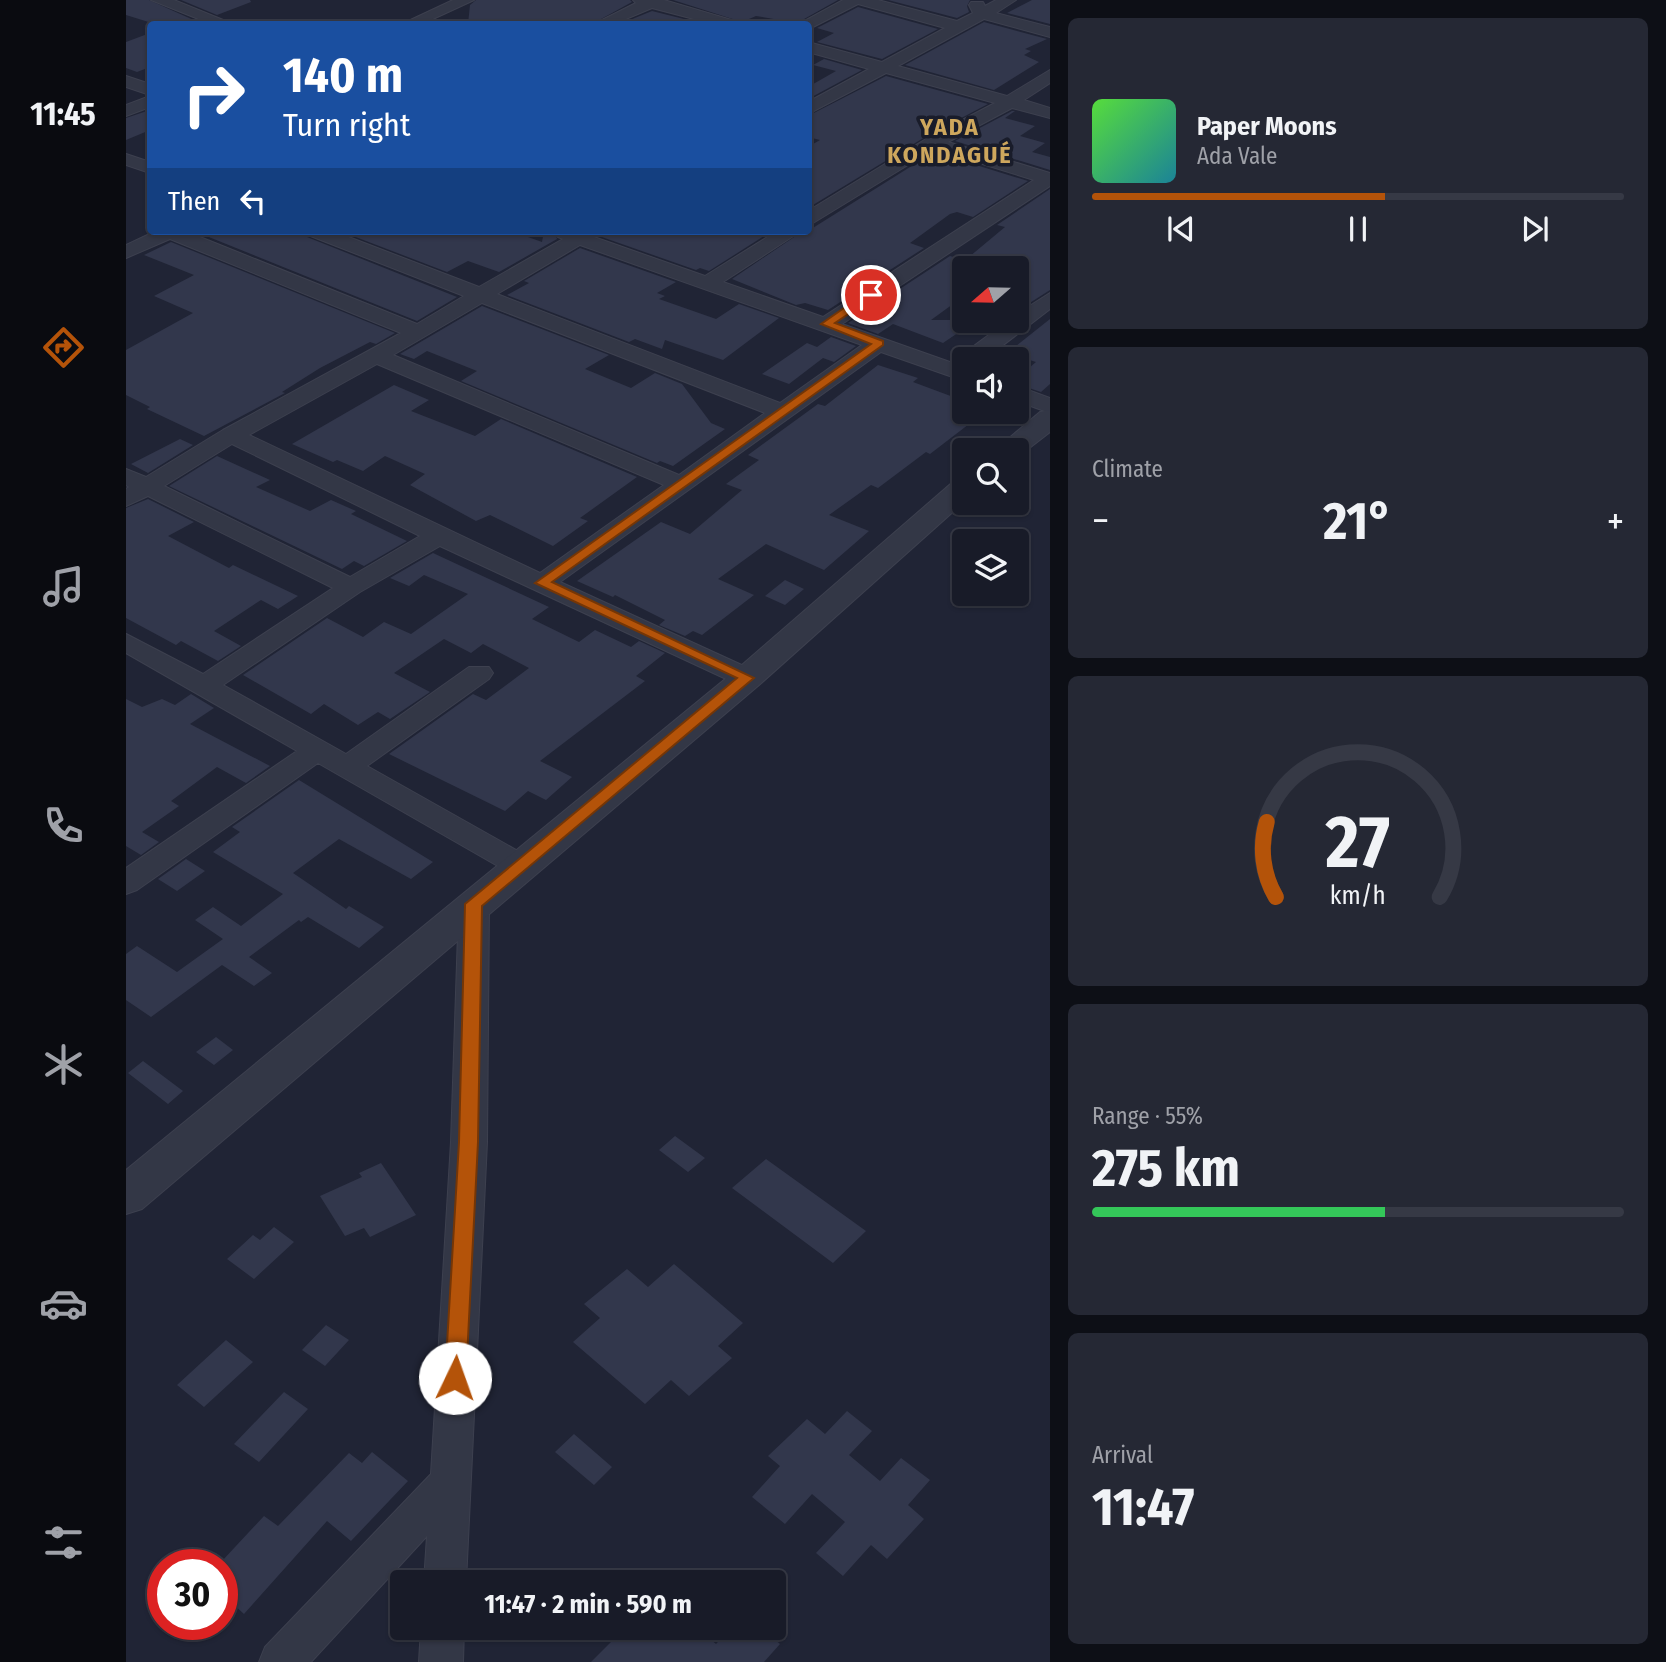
<!DOCTYPE html>
<html lang="en">
<head>
<meta charset="utf-8">
<style>
	body { margin:0; font-family:"Fira Sans Condensed",sans-serif; background:#252834; color:#f1f3f6; height:100vh; display:flex; flex-direction:column; font-size:26px; white-space:nowrap }
	* { box-sizing:border-box; margin:0 }
	p { font-size:23px; color:#9fa1a8 }
	.icon { flex:none; width:38px; height:38px; fill:none; stroke:currentColor; stroke-width:2; stroke-linecap:round; stroke-linejoin:round }
	.map { position:relative; flex:1; overflow:hidden }
	.side { display:flex; flex-direction:column; gap:18px; padding:18px; background:#0d0f16; width:616px }
	.side>* { flex:none }
	.hud { position:absolute; left:21px; top:21px; width:665px; height:214px; border-radius:7px; box-shadow:0 2px 5px #0004,0 0 0 2px #363945; background:#1a4fa0; color:#fff; overflow:hidden }
	.needle { width:46px; rotate:250deg }
	.buttons { position:absolute; left:826px; top:256px; display:grid; gap:14px }
	.buttons a { display:grid; place-items:center; width:77px; height:77px; border-radius:7px; background:#181b28; box-shadow:0 2px 5px #0004,0 0 0 2px #363945; font-size:35px }
	.speed { position:absolute; left:21px; top:1549px; display:flex; gap:14px; font-size:35px; font-weight:700; text-align:center }
	.speed>* { display:grid; place-content:center; width:91px; height:91px; border-radius:50%; background:#181b28; box-shadow:0 2px 5px #0004,0 0 0 2px #363945; line-height:1 }
	.speed .limit { border:10px solid #d22; background:#fff; color:#111 }
	.pin { position:absolute; display:grid; place-items:center; width:60px; height:60px; color:#fff; margin:-30px; border:4px solid #fff; border-radius:50%; box-shadow:0 2px 7px #0007 }
	.me { position:absolute; width:77px; margin:-38px; rotate:3deg; stroke-linejoin:round; filter:drop-shadow(0 0 5px #0008) }
	.turn { display:flex; align-items:center; gap:24px; height:147px; padding:0 21px; font-size:32px }
	.turn .icon { width:91px; height:91px; stroke-width:2.5 }
	.turn b { display:block; font-size:49px; line-height:60px }
	.then { display:flex; align-items:center; height:66px; padding:0 21px; background:#0003; gap:14px; font-size:26px }
	.big { font-size:52px; font-weight:700; line-height:1.1 }
	.side .card { flex:1; display:flex; flex-direction:column; justify-content:center; gap:10px; min-width:0; padding:0 24px; border-radius:10px; background:#252834 }
	.side .dial { align-items:center; gap:0 }
	.dial svg { height:182px; overflow:visible; fill:none; stroke:#363945; stroke-width:7; stroke-linecap:round; text-anchor:middle }
	.dial text { fill:#f1f3f6; stroke:none }
	.song { display:flex; align-items:center; gap:21px }
	.cover { width:84px; height:84px; border-radius:10px; background:linear-gradient(135deg,hsl(110 70% 55%),hsl(190 70% 35%)) }
	.played { height:7px; border-radius:4px; background:linear-gradient(90deg,#b45309 55%,#363945 55%) }
	.keys { display:flex; justify-content:space-around; direction:ltr }
	.heat { display:flex; justify-content:space-between; align-items:center; font-size:38px; direction:ltr }
	.charge { height:10px; border-radius:5px; background:linear-gradient(90deg,#34c759 55%,#363945 0) }
	.trip { position:absolute; left:264px; top:1570px; width:396px; height:70px; border-radius:7px; background:#181b28; box-shadow:0 2px 5px #0004,0 0 0 2px #363945; font-weight:700; line-height:70px; text-align:center }
	main { display:flex; flex:1; min-height:0 }
	.tabs { display:flex; flex-direction:column; width:126px; justify-content:space-around; align-items:center; background:#0a0b10; color:#9fa1a8 }
	.tabs .icon { width:49px; height:49px }
	.tabs .selected { color:#b45309 }
	.tabs b { font-size:32px; color:#f1f3f6 }
	.map>svg:first-child { display:block }
</style>
</head>
<body>
<main>
<nav class="tabs">
<b>11:45</b>
<svg class="icon selected" aria-label="directions" viewBox="0 0 24 24"><path d="M12 3l9 9-9 9-9-9zM9 14v-3h6M13 9l2 2-2 2"/></svg>
<svg class="icon" aria-label="music" viewBox="0 0 24 24"><path d="M9 18V5l10-2v13"/><circle cx="6" cy="18" r="3"/><circle cx="16" cy="16" r="3"/></svg>
<svg class="icon" aria-label="phone" viewBox="0 0 24 24"><path d="M5 4h4l2 5-3 2q2 4 5 5l2-3 5 2v4C11 20 4 13 5 4z"/></svg>
<svg class="icon" aria-label="climate" viewBox="0 0 24 24"><path d="M12 3v18M4 7l16 10M4 17L20 7"/></svg>
<svg class="icon" aria-label="car" viewBox="0 0 24 24"><path d="M5 17H2v-5l4-1 3-4h7l3 4 3 1v5h-3M9 17h6M6 11h13"/><circle cx="7" cy="17" r="2"/><circle cx="17" cy="17" r="2"/></svg>
<svg class="icon" aria-label="filters" viewBox="0 0 24 24"><path d="M4 7h16M4 17h16"/><circle cx="9" cy="7" r="2"/><circle cx="15" cy="17" r="2"/></svg>
</nav>
<div class="map">
<svg width="924" height="1662" viewBox="0 0 924 1662">
	<rect width="100%" height="100%" fill="#202435"/>
	<path fill="#32374c" d="M 0,0 L 23,0 L 72,22 L 29,24 L 0,15 Z
		M 55,0 L 124,0 L 125,2 L 91,15 Z
		M 350,0 L 504,0 L 506,2 L 466,24 L 342,24 L 344,5 Z
		M 547,0 L 712,0 L 671,23 L 630,16 L 616,22 Z
		M 762,0 L 844,0 L 841,6 L 843,12 L 831,18 Z
		M 906,0 L 924,0 L 924,24 L 881,13 Z
		M 732,7 L 812,29 L 756,59 L 691,42 L 708,33 L 691,28 Z
		M 526,11 L 578,24 L 494,24 Z
		M 858,22 L 921,39 L 899,49 L 905,51 L 898,55 L 913,62 L 868,90 L 779,65 Z
		M 24,33 L 24,67 L 11,72 L 0,68 L 0,42 Z
		M 698,59 L 736,70 L 682,99 L 682,87 L 710,71 L 687,65 Z
		M 760,76 L 862,104 L 799,137 L 682,208 L 682,147 L 694,140 L 682,137 L 682,116 Z
		M 24,110 L 24,130 L 0,140 L 0,118 Z
		M 886,111 L 889,111 L 879,118 L 909,126 L 894,136 L 919,143 L 906,152 L 924,157 L 924,170 L 829,141 Z
		M 808,152 L 902,181 L 847,217 L 831,212 L 824,214 L 784,243 L 798,248 L 702,310 L 679,303 L 670,305 L 606,279 L 677,231 L 682,231 Z
		M 924,189 L 924,290 L 891,311 L 891,268 L 843,257 L 879,227 L 871,225 Z
		M 68,231 L 176,231 L 181,237 L 331,297 L 291,321 Z
		M 214,231 L 385,231 L 416,242 L 418,231 L 429,231 L 431,239 L 373,272 L 342,261 L 321,272 Z
		M 477,231 L 646,231 L 583,271 L 574,268 L 570,270 L 473,236 Z
		M 45,242 L 269,333 L 250,344 L 244,342 L 194,368 L 156,392 L 159,393 L 78,436 L 21,409 L 24,407 L 0,395 L 0,350 L 67,313 L 28,296 L 68,275 L 18,255 Z
		M 454,248 L 550,282 L 531,293 L 539,296 L 533,299 L 590,319 L 613,304 L 653,318 L 597,360 L 539,340 L 536,349 L 509,339 L 503,342 L 381,295 L 403,283 L 398,281 Z
		M 824,256 L 838,260 L 838,296 L 805,320 L 851,320 L 817,343 L 767,324 L 752,334 L 722,323 Z
		M 356,306 L 483,355 L 459,369 L 505,388 L 529,373 L 556,384 L 585,423 L 599,429 L 547,466 L 534,461 L 531,463 L 335,381 L 351,371 L 301,351 L 288,359 L 274,354 Z
		M 924,319 L 924,384 L 915,392 L 891,384 L 891,378 L 910,362 L 881,353 Z
		M 705,337 L 730,346 L 708,362 L 697,358 L 663,384 L 636,374 L 681,343 L 691,347 Z
		M 752,365 L 792,378 L 787,382 L 838,401 L 838,411 L 860,411 L 804,454 L 800,452 L 752,488 L 745,485 L 703,515 L 743,531 L 698,570 L 640,544 L 592,579 L 628,595 L 576,635 L 567,631 L 559,636 L 533,625 L 539,620 L 489,595 L 487,597 L 451,581 L 535,522 L 564,534 L 616,490 L 600,484 L 633,460 L 622,455 L 692,404 L 699,406 Z
		M 268,385 L 303,400 L 285,411 L 349,436 L 375,419 L 511,477 L 454,518 L 462,521 L 427,546 L 364,515 L 350,521 L 284,485 L 299,474 L 259,456 L 237,471 L 211,460 L 207,462 L 166,444 Z
		M 54,439 L 67,445 L 22,473 L 5,464 Z
		M 91,456 L 144,480 L 130,487 L 184,511 L 205,500 L 230,511 L 225,514 L 281,541 L 238,566 L 228,561 L 216,569 L 43,486 Z
		M 22,499 L 68,522 L 42,536 L 103,568 L 107,565 L 172,596 L 152,609 L 135,600 L 88,631 L 115,646 L 92,661 L 55,641 L 50,645 L 0,618 L 0,508 Z
		M 307,553 L 423,607 L 406,619 L 453,642 L 469,630 L 505,647 L 513,641 L 539,653 L 510,676 L 519,681 L 414,761 L 446,777 L 420,800 L 402,791 L 379,811 L 263,754 L 347,694 L 360,700 L 403,668 L 357,644 L 345,653 L 318,639 L 268,673 L 304,692 L 264,719 L 252,712 L 232,725 L 198,704 L 185,714 L 117,675 L 201,618 L 237,637 L 258,622 L 285,634 L 342,594 L 298,575 L 283,586 L 264,578 Z
		M 659,580 L 678,589 L 659,605 L 639,596 Z
		M 65,694 L 88,708 L 64,724 L 144,766 L 120,783 L 91,767 L 45,801 L 53,806 L 16,832 L 33,842 L 15,855 L 0,846 L 0,699 L 16,707 L 36,699 L 49,705 Z
		M 173,780 L 307,862 L 285,879 L 213,839 L 167,873 L 220,909 L 223,906 L 258,927 L 233,948 L 182,917 L 175,922 L 173,920 L 123,957 L 146,973 L 128,986 L 96,965 L 25,1017 L 0,1000 L 0,954 L 11,946 L 51,972 L 97,939 L 69,920 L 87,907 L 115,926 L 157,894 L 87,852 L 114,832 L 106,827 Z
		M 60,859 L 79,871 L 51,891 L 32,879 Z
		M 90,1037 L 107,1050 L 88,1065 L 70,1052 Z
		M 17,1061 L 57,1091 L 42,1104 L 2,1073 Z
		M 549,1136 L 579,1158 L 562,1172 L 533,1150 Z
		M 640,1159 L 740,1231 L 707,1263 L 606,1188 Z
		M 255,1163 L 290,1215 L 244,1237 L 238,1228 L 219,1236 L 194,1196 L 236,1177 L 233,1173 Z
		M 148,1227 L 168,1242 L 128,1279 L 101,1259 L 127,1235 L 134,1240 Z
		M 548,1264 L 617,1323 L 592,1346 L 606,1358 L 563,1396 L 545,1380 L 519,1404 L 447,1342 L 474,1318 L 458,1304 L 501,1269 L 522,1287 Z
		M 200,1325 L 223,1340 L 199,1366 L 176,1350 Z
		M 100,1340 L 127,1362 L 78,1407 L 51,1385 Z
		M 158,1392 L 182,1409 L 133,1462 L 108,1444 Z
		M 721,1411 L 746,1431 L 723,1455 L 754,1481 L 775,1458 L 804,1480 L 782,1505 L 798,1519 L 761,1559 L 745,1545 L 717,1576 L 690,1553 L 719,1522 L 686,1494 L 659,1524 L 626,1497 L 654,1466 L 642,1456 L 681,1419 L 699,1434 Z
		M 448,1434 L 486,1467 L 468,1485 L 429,1452 Z
		M 246,1452 L 282,1481 L 225,1541 L 201,1521 L 118,1614 L 96,1594 L 96,1561 L 138,1516 L 152,1526 L 223,1453 L 236,1463 Z
		M 499,1628 L 571,1628 L 590,1644 L 605,1628 L 635,1628 L 654,1644 L 638,1662 L 465,1662 Z"/>
	<g fill="none" stroke-linecap="round" stroke-linejoin="round">
		<defs>
			<path id="minor" d="M 25,0 L 48,0 L 107,24 L 85,24 Z
				M 327,0 L 348,0 L 296,24 L 276,24 Z
				M 507,0 L 538,0 L 609,21 L 611,24 L 587,24 L 526,8 L 488,24 L 468,24 L 510,3 Z
				M 717,0 L 752,0 L 831,21 L 847,13 L 843,5 L 845,2 L 857,2 L 859,6 L 870,0 L 890,0 L 870,13 L 924,27 L 924,37 L 858,19 L 772,66 L 881,96 L 924,70 L 924,83 L 898,100 L 924,108 L 924,118 L 886,108 L 822,142 L 924,173 L 924,186 L 716,324 L 838,367 L 838,381 L 755,352 L 434,582 L 631,672 L 635,678 L 631,684 L 611,684 L 314,546 L 234,592 L 97,685 L 220,754 L 343,667 L 363,667 L 367,673 L 363,679 L 241,766 L 406,859 L 410,866 L 406,873 L 395,876 L 384,873 L 192,763 L 11,890 L 0,894 L 0,868 L 171,751 L 0,653 L 0,634 L 77,674 L 207,588 L 22,496 L 0,506 L 0,489 L 3,487 L 0,485 L 0,469 L 20,477 L 97,430 L 275,333 L 44,239 L 0,258 L 0,245 L 30,231 L 59,231 L 291,324 L 338,296 L 182,235 L 179,231 L 207,231 L 353,287 L 437,239 L 432,237 L 431,231 L 474,231 L 468,237 L 579,276 L 651,231 L 675,231 L 597,282 L 697,317 L 908,180 L 808,149 L 682,226 L 682,211 L 800,139 L 869,103 L 760,73 L 682,114 L 682,102 L 743,69 L 682,52 L 682,42 L 756,62 L 819,28 L 732,4 L 687,27 L 673,24 ZM 454,245 L 736,345 L 654,403 L 371,294 ZM 356,303 L 639,413 L 553,475 L 267,355 ZM 251,364 L 538,485 L 414,573 L 123,435 ZM 106,444 L 294,536 L 224,577 L 38,486 Z
				M 0,76 L 24,84 L 24,95 L 0,87 Z
				M 24,96 L 24,107 L 0,116 L 0,105 Z
				M 0,154 L 24,162 L 24,173 L 0,165 Z
				M 924,293 L 924,309 L 859,359 L 838,359 L 837,364 L 834,359 L 837,354 L 883,320 L 891,320 L 891,314 Z
				M 891,386 L 924,398 L 924,413 L 891,401 Z
				M 348,893 L 359,896 L 363,904 L 361,1142 L 340,1582 L 298,1582 L 301,1536 L 185,1662 L 133,1662 L 139,1647 L 305,1474 L 325,1142 L 333,904 L 337,896 Z
				M 295,1628 L 338,1628 L 337,1662 L 293,1662 Z"/>
			<path id="tertiary" d="M 924,410 L 924,432 L 893,456 L 891,457 L 891,450 L 869,450 L 914,412 Z
				M 838,478 L 838,502 L 633,685 L 16,1209 L 0,1214 L 0,1170 L 609,671 L 828,481 Z"/>
		</defs>
		<use href="#minor" stroke="#3d404f" stroke-width="2"/>
		<use href="#tertiary" stroke="#3d404f" stroke-width="2"/>
		<use href="#minor" fill="#333746" fill-rule="evenodd"/>
		<use href="#tertiary" fill="#333746" fill-rule="evenodd"/>
	</g>
	<path fill="#b45309" stroke="#753606" stroke-width="2" d="M 741,292 L 751,295 L 709,323 L 757,341 L 757,345 L 426,582 L 628,678 L 356,906 L 352,1142 L 340,1378 L 337,1384 L 329,1387 L 322,1384 L 319,1378 L 333,1142 L 339,904 L 611,678 L 409,583 L 745,344 L 695,324 Z"/>
	<g text-anchor="middle" stroke-width="7" stroke-linejoin="round" paint-order="stroke">
		<g font-size="24" font-weight="bold" letter-spacing="2" fill="#cea75d" stroke="#191c2a">
			<text x="824" y="135">YADA<tspan x="824" dy="28">KONDAGUÉ</tspan></text>
		</g>
	</g>
</svg>
<div class="buttons">
<a><svg class="needle" viewBox="-14 -14 28 28"><path d="M0-13l5 13h-10z" fill="#e53935"/><path d="M0 13l5-13h-10z" fill="#9fa1a8"/></svg></a>
<a><svg class="icon" aria-label="sound" viewBox="0 0 24 24"><path d="M4 9h4l5-4v14l-5-4H4zM17 9q2 3 0 6"/></svg></a>
<a><svg class="icon" aria-label="search" viewBox="0 0 24 24"><circle cx="10" cy="10" r="6"/><path d="M15 15l6 6"/></svg></a>
<a><svg class="icon" aria-label="layers" viewBox="0 0 24 24"><path d="M12 4l9 5-9 5-9-5zM3 14l9 5 9-5"/></svg></a>
</div>
<div class="speed"><div class="limit">30</div></div>
<div class="pin" style="left:745px;top:295px;background:#d93025"><svg class="icon" aria-label="arrive" viewBox="0 0 24 24"><path d="M6 21V4h12l-3 4 3 4H6"/></svg></div>
<svg class="me" style="left:329px;top:1378px" viewBox="-20 -20 40 40"><circle r="19" fill="#fff"/><path d="M0-13L10 11 0 6-10 11z" fill="#b45309"/></svg>
<div class="trip">11:47 · 2 min · 590 m</div>
<div class="hud">
<div class="turn"><svg class="icon" aria-label="right" viewBox="0 0 24 24"><path d="M7 20v-9h11M14 6l5 5-5 5"/></svg><div><b>140 m</b>Turn right</div></div>
<div class="then">Then<svg class="icon" aria-label="left" viewBox="0 0 24 24"><path d="M17 20v-9H6M10 6l-5 5 5 5"/></svg></div>
</div>
</div>
<section class="side">
<div class="card">
<div class="song"><i class="cover"></i><div><b>Paper Moons</b><p>Ada Vale</p></div></div>
<div class="played"></div>
<div class="keys"><svg class="icon" aria-label="previous" viewBox="0 0 24 24"><path d="M18 5L8 12l10 7zM5 5v14"/></svg><svg class="icon" aria-label="pause" viewBox="0 0 24 24"><path d="M8 5v14M16 5v14"/></svg><svg class="icon" aria-label="next" viewBox="0 0 24 24"><path d="M6 5l10 7-10 7zM19 5v14"/></svg></div>
</div>
<div class="card"><p>Climate</p>
<div class="heat"><a>−</a><b class="big">21°</b><a>+</a></div>
</div>
<div class="card dial"><svg viewBox="0 0 100 80">
<path d="M14 69A42 42 0 1 1 86 69"/>
<path d="M14 69A42 42 0 0 1 10 36" stroke="#b45309"/>
<text x="50" y="56" font-size="32" font-weight="700">27</text>
<text x="50" y="72" font-size="11">km/h</text>
</svg></div>
<div class="card"><p>Range · 55%</p><b class="big">275 km</b><div class="charge"></div></div>
<div class="card"><p>Arrival</p><b class="big">11:47</b></div>
</section>
</main>
</body>
</html>
